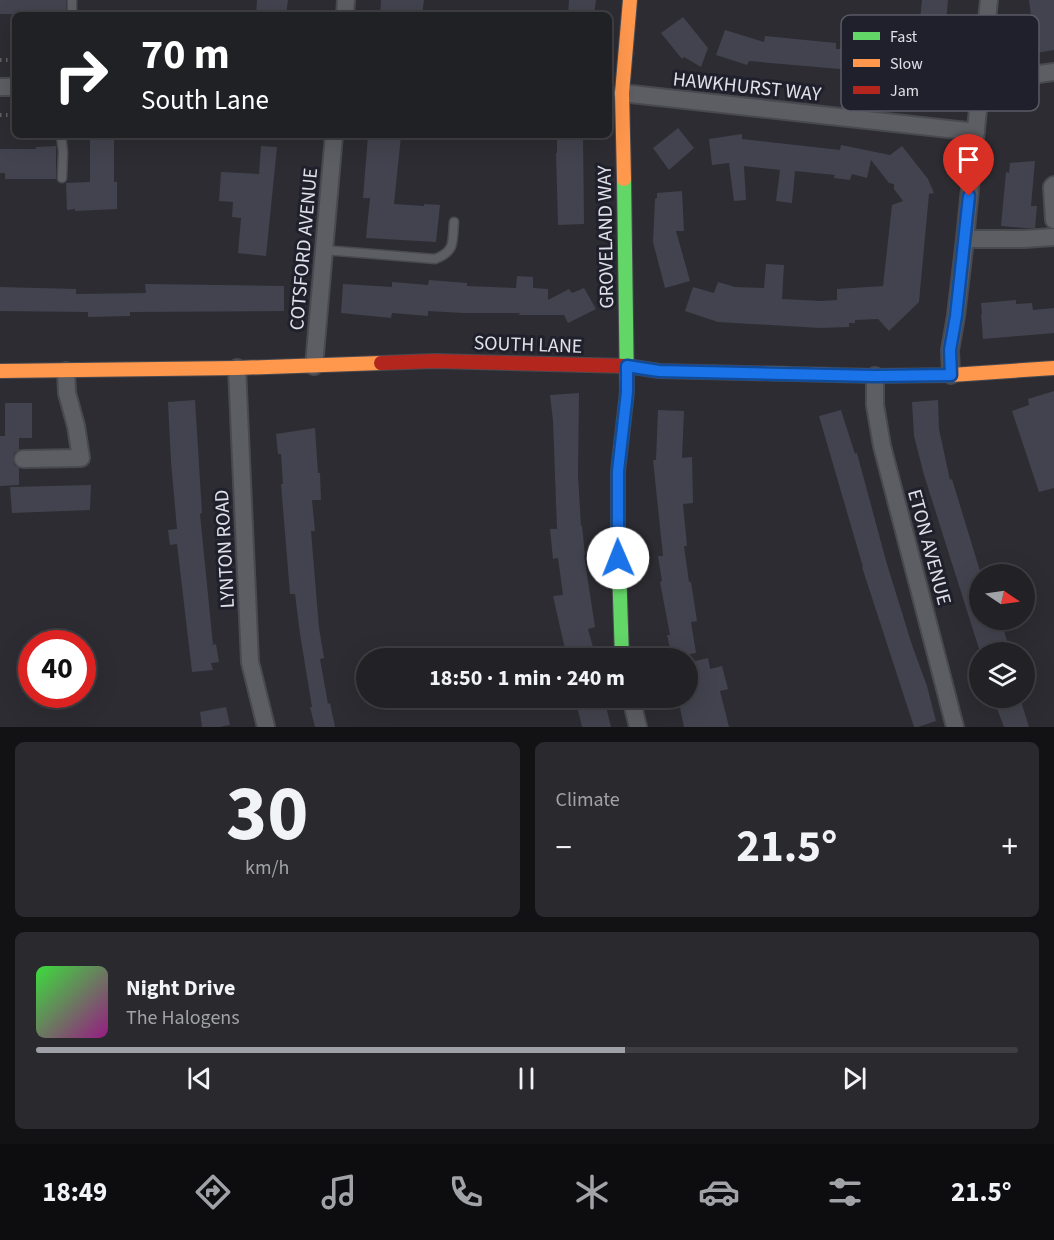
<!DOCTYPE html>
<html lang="en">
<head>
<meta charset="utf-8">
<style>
	body { margin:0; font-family:"Source Sans 3",sans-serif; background:#29292e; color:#f1f3f6; height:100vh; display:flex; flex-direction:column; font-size:22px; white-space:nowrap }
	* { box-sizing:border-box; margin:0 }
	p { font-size:20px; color:#a2a3a7 }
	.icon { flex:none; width:33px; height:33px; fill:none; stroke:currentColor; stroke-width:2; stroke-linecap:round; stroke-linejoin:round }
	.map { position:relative; height:727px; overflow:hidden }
	.sheet { display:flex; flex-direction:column; gap:15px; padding:15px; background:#121215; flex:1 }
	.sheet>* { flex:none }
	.hud { position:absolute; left:12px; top:12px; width:600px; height:126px; border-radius:9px; box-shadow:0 6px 24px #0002,0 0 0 2px #3e3e43; background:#202124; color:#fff; overflow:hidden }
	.needle { width:39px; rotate:103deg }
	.fabs { position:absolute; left:969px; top:564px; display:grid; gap:12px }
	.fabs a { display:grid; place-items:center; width:66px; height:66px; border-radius:50%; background:#212126; box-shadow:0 6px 24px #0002,0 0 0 2px #3e3e43; font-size:30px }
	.speed { position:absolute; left:18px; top:630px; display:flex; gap:12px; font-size:30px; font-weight:700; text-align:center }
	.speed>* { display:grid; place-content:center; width:78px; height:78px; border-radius:50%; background:#212126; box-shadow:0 6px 24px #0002,0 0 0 2px #3e3e43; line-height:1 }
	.speed .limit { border:9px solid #d22; background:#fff; color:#111 }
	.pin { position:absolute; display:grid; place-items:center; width:51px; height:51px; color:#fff; margin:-62px -26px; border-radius:50% 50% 50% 0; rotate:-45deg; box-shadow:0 0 6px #0007 }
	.pin .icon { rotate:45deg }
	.me { position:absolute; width:66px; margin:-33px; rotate:359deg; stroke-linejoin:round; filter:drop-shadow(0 0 4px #0008) }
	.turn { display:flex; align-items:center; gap:21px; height:126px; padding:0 30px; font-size:27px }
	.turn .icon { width:78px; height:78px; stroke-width:2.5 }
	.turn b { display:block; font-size:42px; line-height:51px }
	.big { font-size:45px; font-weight:700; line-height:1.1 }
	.sheet .widget { flex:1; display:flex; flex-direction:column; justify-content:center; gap:9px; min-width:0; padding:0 21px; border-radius:9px; background:#29292e }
	.sheet .dial { align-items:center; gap:0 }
	.dial b { font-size:78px; line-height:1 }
	.song { display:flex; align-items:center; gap:18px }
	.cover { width:72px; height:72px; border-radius:9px; background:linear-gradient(135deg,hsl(120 70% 55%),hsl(310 70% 35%)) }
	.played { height:6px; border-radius:3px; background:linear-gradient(90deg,#a0a1a8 60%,#3e3e43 60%) }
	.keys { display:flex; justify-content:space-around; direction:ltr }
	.heat { display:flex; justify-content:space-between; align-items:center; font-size:33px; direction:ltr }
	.sheet .tiles { flex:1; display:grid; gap:15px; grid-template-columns:1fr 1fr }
	.widget:last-child { grid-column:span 2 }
	.trip { position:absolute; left:356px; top:648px; width:342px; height:60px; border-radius:30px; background:#212126; box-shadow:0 6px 24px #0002,0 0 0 2px #3e3e43; font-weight:700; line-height:60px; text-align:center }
	.menu { display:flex; height:96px; justify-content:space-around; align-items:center; background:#0d0d0f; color:#a2a3a7 }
	.menu .icon { width:42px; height:42px }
	.menu .selected { color:#a0a1a8 }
	.menu b { font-size:27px; color:#f1f3f6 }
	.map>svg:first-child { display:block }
</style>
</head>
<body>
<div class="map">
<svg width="1054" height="727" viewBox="0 0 1054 727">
	<rect width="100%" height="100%" fill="#2c2c32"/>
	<path fill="#43434f" d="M 0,0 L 66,0 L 66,15 L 0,14 Z
		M 257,0 L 288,0 L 286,15 L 256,15 Z
		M 381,0 L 424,0 L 422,15 L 380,15 Z
		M 569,0 L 596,0 L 594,15 L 568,15 Z
		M 922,0 L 948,0 L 946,22 L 920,20 Z
		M 1029,0 L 1054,0 L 1054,50 L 1036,53 Z
		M 683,17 L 708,48 L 701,67 L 684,57 L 682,59 L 661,33 Z
		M 725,30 L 764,42 L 765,36 L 836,43 L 836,49 L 882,50 L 881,54 L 890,54 L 890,76 L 851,75 L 851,70 L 749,61 L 747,65 L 716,55 Z
		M 678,128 L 694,148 L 669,170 L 653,148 Z
		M 742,134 L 742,139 L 840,150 L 841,145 L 890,155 L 902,146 L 928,179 L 934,193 L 929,194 L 919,302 L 889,331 L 878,319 L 855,320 L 855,323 L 849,323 L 849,327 L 820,328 L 718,322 L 685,311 L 693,287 L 714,293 L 718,282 L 735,287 L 764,288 L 766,264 L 784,265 L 782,299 L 821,301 L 837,300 L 837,289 L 883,286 L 892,205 L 903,201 L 894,189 L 894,184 L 889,183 L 871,160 L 867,178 L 852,174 L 850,180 L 834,178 L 835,175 L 795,171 L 792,203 L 776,201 L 780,170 L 744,166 L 746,200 L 734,201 L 729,163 L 712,165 L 709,139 Z
		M 90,135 L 114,135 L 114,182 L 117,182 L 117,209 L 75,211 L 75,209 L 67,210 L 66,183 L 90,182 Z
		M 368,135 L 401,136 L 394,204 L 424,206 L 424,204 L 440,205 L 436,242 L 366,238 L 370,198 L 363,198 Z
		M 557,135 L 583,135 L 584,224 L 558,225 L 556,153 L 557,153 Z
		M 56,146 L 56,179 L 5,179 L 5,173 L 0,173 L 0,149 L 36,149 L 36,147 Z
		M 261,146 L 277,147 L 266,256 L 238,253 L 241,218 L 232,217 L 233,202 L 219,201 L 221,172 L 259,174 Z
		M 1035,161 L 1031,206 L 1037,206 L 1035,228 L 1024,228 L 1001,226 L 1006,172 L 1009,173 L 1010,163 Z
		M 682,191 L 684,231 L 676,231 L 690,281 L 665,288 L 653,242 L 655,199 L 657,198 L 657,193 Z
		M 517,276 L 533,277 L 533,288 L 548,289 L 548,300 L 569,289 L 572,293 L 584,288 L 596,309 L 568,323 L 564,315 L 518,315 L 521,313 L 463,313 L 428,311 L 428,316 L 392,313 L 391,318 L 341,313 L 343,284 L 392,287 L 392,282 L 428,285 L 429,280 L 467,283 L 467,286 L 516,288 Z
		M 145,284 L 284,286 L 284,311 L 130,312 L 130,316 L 88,317 L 88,312 L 0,311 L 0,287 L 76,289 L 76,294 L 146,293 Z
		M 1016,300 L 1016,304 L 1032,303 L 1033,310 L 1054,308 L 1054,333 L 983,339 L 981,314 L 982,314 L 981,303 Z
		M 1054,391 L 1054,488 L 1039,492 L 1012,411 L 1029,405 L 1028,399 Z
		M 579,393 L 578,476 L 581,526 L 582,526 L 585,555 L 584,555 L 595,627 L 588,629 L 596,658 L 567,658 L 553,596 L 563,595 L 558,558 L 553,559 L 550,529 L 557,529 L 553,421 L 550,395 Z
		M 195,400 L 202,513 L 200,514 L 213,645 L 216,644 L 219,662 L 211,663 L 213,670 L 192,672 L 177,544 L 170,545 L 168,530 L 177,529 L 171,462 L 168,402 Z
		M 938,400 L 939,429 L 950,480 L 952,479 L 980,571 L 980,620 L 994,620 L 997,630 L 1003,627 L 1010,652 L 980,652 L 924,475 L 914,436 L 912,402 Z
		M 5,403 L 32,403 L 32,438 L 19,438 L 19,450 L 14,453 L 13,459 L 14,465 L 19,468 L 19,485 L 0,486 L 0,436 L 5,436 Z
		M 658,410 L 684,411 L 682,458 L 692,457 L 693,503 L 683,504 L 687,546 L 684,546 L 689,582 L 691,582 L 697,621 L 691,622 L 696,653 L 672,657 L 667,635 L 670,635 L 660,582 L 662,581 L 658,556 L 663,556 L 653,460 L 656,460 Z
		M 841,410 L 855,454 L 857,453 L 886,561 L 912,645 L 927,686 L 936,721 L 918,727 L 914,727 L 862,567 L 863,567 L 819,416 Z
		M 315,428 L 318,473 L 320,473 L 321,500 L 312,500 L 315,531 L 311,531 L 319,628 L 324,658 L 320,659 L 328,704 L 330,703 L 335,727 L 315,727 L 310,707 L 312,707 L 300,634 L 295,594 L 290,594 L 281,484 L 283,484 L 281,454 L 278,454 L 276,434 Z
		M 91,485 L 90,510 L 12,513 L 10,487 Z
		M 708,658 L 710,669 L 722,666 L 728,689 L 720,691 L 729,727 L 684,727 L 678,698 L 687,698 L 687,663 Z
		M 575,698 L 604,698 L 611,727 L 582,727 Z
		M 993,698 L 1020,698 L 1029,727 L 1004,727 Z
		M 226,707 L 230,725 L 220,727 L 202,727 L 200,712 Z"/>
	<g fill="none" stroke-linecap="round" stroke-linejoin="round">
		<defs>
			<path id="lane" d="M 72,15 L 72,0
				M 61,135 L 63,152 L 62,178
				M 324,250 L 435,259 C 456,251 452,242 454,222"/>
			<path id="street" d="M 345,15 L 346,0
				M 980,82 L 1054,72
				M 0,87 L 15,87
				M 622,93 L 976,132
				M 1054,185 L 1052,187 L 1054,220
				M 965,239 L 1024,239 L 1054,237
				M 314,366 L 334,135
				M 237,368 L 250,662 L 266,727
				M 951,375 L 950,350 L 956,316 L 965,239 L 989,0
				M 875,376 L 875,405 L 882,446 L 955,727
				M 23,459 L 81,458 L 76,426 L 67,393 L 66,371
				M 631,698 L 638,727"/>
			<path id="fast" d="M 622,658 L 618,537 L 618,471 L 627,392 L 624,179"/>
			<path id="slow" d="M 624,179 L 622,93 L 630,0
				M 0,371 L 237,368 L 381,363
				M 746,373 L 875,376 L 951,375 L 1054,368"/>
			<path id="jam" d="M 381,363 L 434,361 L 627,366 L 659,371 L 746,373"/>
		</defs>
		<use href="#lane" stroke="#494a50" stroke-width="11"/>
		<use href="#street" stroke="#494a50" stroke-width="20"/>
		<use href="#fast" stroke="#494a50" stroke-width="16"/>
		<use href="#slow" stroke="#494a50" stroke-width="16"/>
		<use href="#jam" stroke="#494a50" stroke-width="16"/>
		<path stroke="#616165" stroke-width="4" stroke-dasharray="1.5 4.5" stroke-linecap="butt" d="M 0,60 L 15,60
			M 0,115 L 15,115"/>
		<use href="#lane" stroke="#5d5e63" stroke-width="8"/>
		<use href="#street" stroke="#5d5e63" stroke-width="16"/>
		<use href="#fast" stroke="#63d668" stroke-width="14"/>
		<use href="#slow" stroke="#ff974d" stroke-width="14"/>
		<use href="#jam" stroke="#b3261e" stroke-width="14"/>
	</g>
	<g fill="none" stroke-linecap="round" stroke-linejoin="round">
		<defs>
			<path id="route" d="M 618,558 L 618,471 L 627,392 L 627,366 L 659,371 L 875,376 L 951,375 L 950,350 L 956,316 L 969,196"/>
		</defs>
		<use href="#route" stroke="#114b97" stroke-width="15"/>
		<use href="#route" stroke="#1a73e8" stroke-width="10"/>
	</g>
	<g text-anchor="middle" stroke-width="6" stroke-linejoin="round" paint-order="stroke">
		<g font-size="20" fill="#dfe0e8" stroke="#1f202c">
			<text transform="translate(747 86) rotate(6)" y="7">HAWKHURST WAY</text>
			<text transform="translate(605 237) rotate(-91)" y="7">GROVELAND WAY</text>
			<text transform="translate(303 249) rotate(-85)" y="7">COTSFORD AVENUE</text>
			<text transform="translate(528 344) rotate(2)" y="7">SOUTH LANE</text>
			<text transform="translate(930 547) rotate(75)" y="7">ETON AVENUE</text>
			<text transform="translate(224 549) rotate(-93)" y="7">LYNTON ROAD</text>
		</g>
	</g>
	<rect x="841" y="15" width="198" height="96" rx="9" fill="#1f202c" stroke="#595a64" stroke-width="1.5"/>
	<rect x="853" y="32" width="27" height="8" fill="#63d668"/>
	<rect x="853" y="59" width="27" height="8" fill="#ff974d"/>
	<rect x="853" y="86" width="27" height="8" fill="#b3261e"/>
	<g font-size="16" fill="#dfe0e8">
		<text x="890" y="42">Fast</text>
		<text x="890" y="69">Slow</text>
		<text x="890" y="96">Jam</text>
	</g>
</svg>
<div class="fabs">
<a><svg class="needle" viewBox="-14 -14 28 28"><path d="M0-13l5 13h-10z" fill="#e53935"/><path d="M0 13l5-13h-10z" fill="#a2a3a7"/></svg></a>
<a><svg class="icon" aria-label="layers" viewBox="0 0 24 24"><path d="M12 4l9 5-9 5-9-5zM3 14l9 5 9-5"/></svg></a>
</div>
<div class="speed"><div class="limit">40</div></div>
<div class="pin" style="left:969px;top:196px;background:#d93025"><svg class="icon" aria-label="arrive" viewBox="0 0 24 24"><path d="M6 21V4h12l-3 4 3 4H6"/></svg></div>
<svg class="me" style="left:618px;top:558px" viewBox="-20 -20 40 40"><circle r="19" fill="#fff"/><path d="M0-13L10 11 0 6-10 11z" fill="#1a73e8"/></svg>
<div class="trip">18:50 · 1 min · 240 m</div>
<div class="hud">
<div class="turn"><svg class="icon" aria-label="right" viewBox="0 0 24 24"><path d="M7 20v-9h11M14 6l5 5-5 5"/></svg><div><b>70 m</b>South Lane</div></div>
</div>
</div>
<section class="sheet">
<div class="tiles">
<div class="widget dial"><b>30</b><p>km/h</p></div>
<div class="widget"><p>Climate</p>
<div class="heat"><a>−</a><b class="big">21.5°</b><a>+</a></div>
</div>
<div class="widget">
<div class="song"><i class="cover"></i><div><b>Night Drive</b><p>The Halogens</p></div></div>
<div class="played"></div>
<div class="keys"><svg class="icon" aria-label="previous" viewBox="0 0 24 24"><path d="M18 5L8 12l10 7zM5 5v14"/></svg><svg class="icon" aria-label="pause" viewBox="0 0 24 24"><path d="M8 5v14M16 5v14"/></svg><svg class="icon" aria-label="next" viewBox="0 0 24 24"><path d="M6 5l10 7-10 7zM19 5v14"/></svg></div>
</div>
</div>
</section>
<nav class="menu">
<b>18:49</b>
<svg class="icon selected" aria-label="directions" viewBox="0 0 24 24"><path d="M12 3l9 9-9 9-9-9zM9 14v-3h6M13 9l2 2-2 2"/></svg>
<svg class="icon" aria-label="music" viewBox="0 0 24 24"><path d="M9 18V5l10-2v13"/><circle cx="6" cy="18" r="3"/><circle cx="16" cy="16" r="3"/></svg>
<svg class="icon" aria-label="phone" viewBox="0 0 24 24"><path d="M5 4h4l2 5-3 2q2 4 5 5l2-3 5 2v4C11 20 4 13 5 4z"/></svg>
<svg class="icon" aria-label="climate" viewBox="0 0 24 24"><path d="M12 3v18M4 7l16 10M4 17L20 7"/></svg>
<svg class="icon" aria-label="car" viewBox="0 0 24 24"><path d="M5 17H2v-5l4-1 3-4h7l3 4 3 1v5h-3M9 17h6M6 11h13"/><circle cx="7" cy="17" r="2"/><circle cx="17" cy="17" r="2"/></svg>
<svg class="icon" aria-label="filters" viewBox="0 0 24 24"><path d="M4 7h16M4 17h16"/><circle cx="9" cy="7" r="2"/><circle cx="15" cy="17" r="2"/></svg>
<b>21.5°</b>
</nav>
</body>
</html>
